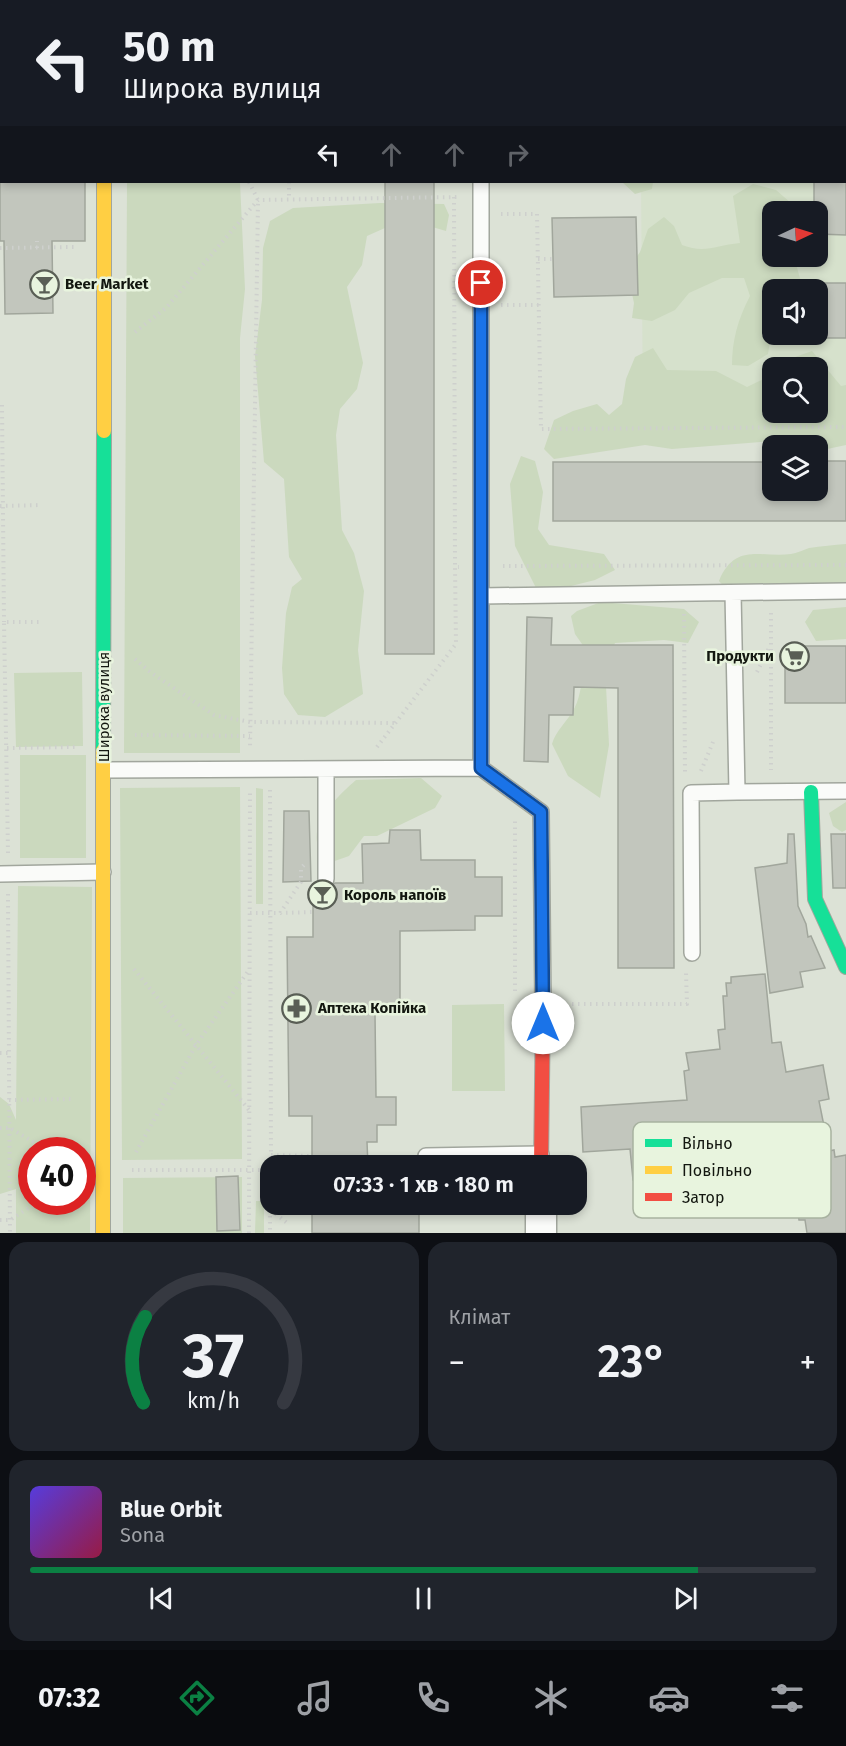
<!DOCTYPE html>
<html lang="uk">
<head>
<meta charset="utf-8">
<style>
	body { margin:0; font-family:"Fira Sans",sans-serif; background:#20242c; color:#f1f3f6; height:100vh; display:flex; flex-direction:column; font-size:22px; white-space:nowrap }
	* { box-sizing:border-box; margin:0 }
	p { font-size:20px; color:#9ea1a6 }
	.icon { flex:none; width:33px; height:33px; fill:none; stroke:currentColor; stroke-width:2; stroke-linecap:round; stroke-linejoin:round }
	.map { position:relative; height:1233px; overflow:hidden }
	.drawer { display:flex; flex-direction:column; gap:9px; padding:9px; background:#0d0f14; flex:1 }
	.drawer>* { flex:none }
	.banner { position:absolute; left:0px; top:0px; width:846px; height:183px; box-shadow:0 3px 9px #0003; background:#171b24; color:#f1f3f6; overflow:hidden }
	.needle { width:39px; rotate:86deg }
	.tools { position:absolute; left:762px; top:201px; display:grid; gap:12px }
	.tools a { display:grid; place-items:center; width:66px; height:66px; border-radius:12px; background:#171b24; box-shadow:0 3px 9px #0003; font-size:30px }
	.speed { position:absolute; left:18px; top:1137px; display:flex; gap:12px; font-size:30px; font-weight:700; text-align:center }
	.speed>* { display:grid; place-content:center; width:78px; height:78px; border-radius:50%; background:#171b24; box-shadow:0 3px 9px #0003; line-height:1 }
	.speed .limit { border:9px solid #d22; background:#fff; color:#111 }
	.pin { position:absolute; display:grid; place-items:center; width:51px; height:51px; color:#fff; margin:-26px; border:3px solid #fff; border-radius:50%; box-shadow:0 2px 6px #0007 }
	.me { position:absolute; width:66px; margin:-33px; rotate:0deg; stroke-linejoin:round; filter:drop-shadow(0 0 4px #0008) }
	.turn { display:flex; align-items:center; gap:21px; height:126px; padding:0 24px; font-size:27px }
	.turn .icon { width:78px; height:78px; stroke-width:2.5 }
	.turn b { display:block; font-size:42px; line-height:51px }
	.lanes { display:flex; align-items:center; height:57px; padding:0 24px; background:#0003; justify-content:center; gap:30px; direction:ltr }
	.lanes .off { opacity:.35 }
	.big { font-size:45px; font-weight:600; line-height:1.1 }
	.drawer .tile { flex:1; display:flex; flex-direction:column; justify-content:center; gap:9px; min-width:0; padding:0 21px; border-radius:18px; background:#20242c }
	.drawer .dial { align-items:center; gap:0 }
	.dial svg { height:156px; overflow:visible; fill:none; stroke:#363941; stroke-width:7; stroke-linecap:round; text-anchor:middle }
	.dial text { fill:#f1f3f6; stroke:none }
	.song { display:flex; align-items:center; gap:18px }
	.cover { width:72px; height:72px; border-radius:9px; background:linear-gradient(135deg,hsl(250 70% 55%),hsl(340 70% 35%)) }
	.played { height:6px; border-radius:3px; background:linear-gradient(90deg,#0b8043 85%,#363941 85%) }
	.keys { display:flex; justify-content:space-around; direction:ltr }
	.heat { display:flex; justify-content:space-between; align-items:center; font-size:33px; direction:ltr }
	.drawer .tiles { flex:1; display:grid; gap:9px; grid-template-columns:1fr 1fr }
	.tile:last-child { grid-column:span 2 }
	.trip { position:absolute; left:260px; top:1155px; width:327px; height:60px; border-radius:18px; background:#171b24; box-shadow:0 3px 9px #0003; font-weight:600; line-height:60px; text-align:center }
	.tab-bar { display:flex; height:96px; justify-content:space-around; align-items:center; background:#090b0e; color:#9ea1a6 }
	.tab-bar .icon { width:42px; height:42px }
	.tab-bar .active { color:#0b8043 }
	.tab-bar b { font-size:27px; color:#f1f3f6 }
	.map>svg:first-child { display:block }
</style>
</head>
<body>
<div class="map">
<svg width="846" height="1233" viewBox="0 0 846 1233">
	<rect width="100%" height="100%" fill="#dce2d6"/>
	<path fill="#d6e1cc" fill-rule="evenodd" d="M 639,0 L 846,0 L 846,409 L 818,368 L 772,368 L 772,410 L 643,411 L 641,182 L 844,182 L 844,2 ZM 772,212 L 818,212 L 818,256 L 772,256 ZM 772,290 L 818,290 L 818,334 L 772,334 Z"/>
	<path fill="#cbd9be" fill-rule="evenodd" d="M 139,0 L 246,0 L 246,1 L 139,2 Z
		M 730,0 L 821,0 L 729,1 Z
		M 622,182 L 653,182 L 652,189 L 635,194 Z
		M 127,183 L 240,183 L 245,289 L 240,338 L 240,753 L 124,753 Z
		M 753,184 L 776,190 L 799,210 L 772,212 L 772,256 L 794,257 L 803,289 L 772,290 L 772,329 L 768,354 L 748,366 L 732,365 C 732,340 738,319 750,296 L 744,278 L 722,278 L 689,293 L 675,310 L 652,321 L 632,318 L 634,303 L 627,271 L 640,252 L 648,229 L 664,217 L 674,226 L 682,245 C 705,254 716,245 740,243 L 733,196 Z
		M 380,203 L 444,204 L 449,215 L 446,231 L 405,219 L 367,236 L 362,265 L 347,287 L 363,363 L 357,389 L 340,409 L 336,435 L 342,530 L 354,553 L 364,591 L 358,650 L 363,694 L 325,717 L 298,715 L 284,694 L 282,668 L 286,613 L 292,587 L 302,579 L 289,557 L 284,479 L 264,462 L 255,356 L 262,300 L 263,248 L 270,221 L 293,208 Z
		M 653,348 L 667,370 L 716,371 L 747,387 L 772,375 L 772,412 L 818,412 L 818,368 L 778,367 L 784,361 L 812,351 L 841,386 L 846,385 L 846,445 L 818,451 L 818,446 L 800,445 L 786,440 L 672,449 L 645,445 L 554,459 L 544,449 L 554,420 L 573,411 L 597,404 L 609,415 L 622,404 L 626,379 L 635,357 Z
		M 521,456 L 535,461 L 543,492 L 538,529 L 549,545 L 604,554 L 615,570 L 595,580 L 539,594 L 515,546 L 510,484 Z
		M 846,544 L 846,584 L 781,585 L 753,599 L 738,602 L 719,581 C 735,542 761,558 791,554 C 797,553 803,550 809,548 C 821,546 834,545 846,544 Z
		M 601,602 L 684,609 L 699,622 L 688,643 L 664,640 L 615,643 L 605,667 L 609,745 L 600,798 L 568,776 L 552,744 C 556,730 567,722 574,709 C 583,693 581,671 589,654 L 575,634 L 571,616 L 577,611 Z
		M 846,607 L 846,639 L 816,641 L 805,622 L 813,610 Z
		M 82,672 L 83,746 L 16,747 L 14,673 Z
		M 20,755 L 86,755 L 86,858 L 20,858 Z
		M 421,778 L 442,796 L 435,808 L 377,836 L 364,836 L 349,856 L 326,864 C 323,857 318,849 317,842 C 313,819 341,793 356,780 Z
		M 240,787 L 242,1159 L 122,1160 L 120,788 Z
		M 256,788 L 263,789 L 263,904 L 256,904 Z
		M 846,802 L 846,830 L 842,832 L 833,826 L 829,813 Z
		M 18,886 L 92,887 L 90,1233 L 16,1233 L 16,1189 L 0,1194 L 0,1097 L 9,1104 L 16,1120 ZM 32,1150 L 82,1150 L 82,1202 L 32,1202 Z
		M 504,1004 L 505,1091 L 452,1091 L 452,1005 Z
		M 242,1177 L 242,1233 L 123,1233 L 123,1178 Z
		M 256,1201 L 264,1201 L 264,1233 L 255,1233 Z"/>
	<path fill="#c2c6bd" stroke="#a1a69c" stroke-width="1.5" d="M 0,182 L 85,182 L 85,241 L 52,241 L 53,313 L 5,314 L 4,241 L 0,241 Z
		M 385,182 L 434,182 L 434,654 L 385,654 Z
		M 814,182 L 846,182 L 846,235 L 818,234 L 818,212 L 814,212 Z
		M 636,217 L 638,295 L 554,297 L 552,218 Z
		M 818,283 L 846,283 L 846,338 L 818,338 Z
		M 818,461 L 846,461 L 846,521 L 553,521 L 553,462 L 772,462 L 772,490 L 818,490 Z
		M 527,617 L 552,618 L 551,645 L 673,645 L 674,968 L 618,968 L 618,688 L 574,687 L 573,715 L 549,715 L 548,762 L 524,761 Z
		M 785,646 L 846,646 L 846,703 L 785,703 Z
		M 284,811 L 309,811 L 311,881 L 283,882 Z
		M 390,830 L 420,830 L 421,860 L 475,860 L 475,877 L 502,877 L 502,916 L 475,916 L 475,930 L 400,931 L 400,1014 L 375,1014 L 376,1097 L 396,1097 L 396,1125 L 377,1125 L 377,1142 L 367,1142 L 368,1166 L 312,1166 L 312,1116 L 289,1116 L 287,937 L 313,937 L 313,884 L 327,889 L 335,883 L 363,883 L 362,844 L 389,843 Z
		M 788,834 L 794,834 L 798,906 L 806,924 L 808,937 L 811,936 L 825,968 L 800,972 L 803,987 L 770,993 L 755,868 L 787,863 Z
		M 831,834 L 846,834 L 846,888 L 833,888 Z
		M 765,974 L 772,1043 L 781,1042 L 786,1072 L 823,1065 L 829,1099 L 819,1101 L 829,1151 L 834,1150 L 835,1157 L 846,1155 L 846,1233 L 807,1233 L 805,1220 L 799,1220 L 790,1156 L 633,1180 L 630,1149 L 583,1152 L 581,1107 L 687,1100 L 684,1071 L 689,1070 L 686,1053 L 720,1049 L 718,1030 L 725,1029 L 723,996 L 727,996 L 726,983 L 731,983 L 731,977 Z
		M 238,1176 L 240,1230 L 217,1231 L 216,1177 Z
		M 312,1204 L 419,1204 L 419,1233 L 312,1233 Z"/>
	<g fill="none" stroke-linecap="round" stroke-linejoin="round">
		<defs>
			<path id="lane" d="M 527,0 L 527,2
				M 282,2 L 282,0
				M 472,2 L 472,0
				M 481,182 L 481,768 L 541,812 L 543,1004
				M 733,593 L 737,792 L 846,791
				M 481,596 L 846,591
				M 104,770 L 481,768
				M 326,770 L 326,879
				M 0,874 L 103,872
				M 692,953 L 691,793 L 737,792
				M 426,1156 L 541,1154"/>
			<path id="street" d="M 541,1233 L 541,1204"/>
			<path id="fast" d="M 102,0 L 102,2
				M 103,751 L 104,431
				M 811,792 L 815,899 L 846,967"/>
			<path id="slow" d="M 104,431 L 104,182
				M 103,1233 L 103,751"/>
			<path id="jam" d="M 541,1166 L 543,1004"/>
		</defs>
		<use href="#lane" stroke="#a1a69d" stroke-width="18"/>
		<use href="#street" stroke="#a1a69d" stroke-width="33"/>
		<use href="#fast" stroke="#a1a69d" stroke-width="16"/>
		<use href="#slow" stroke="#a1a69d" stroke-width="16"/>
		<use href="#jam" stroke="#a1a69d" stroke-width="16"/>
		<path stroke="#ced0cd" stroke-width="4" stroke-dasharray="1.5 4.5" stroke-linecap="butt" d="M 245,0 L 245,2
			M 249,182 L 258,200 L 250,749
			M 289,182 L 289,199
			M 454,197 L 455,567
			M 501,214 L 537,214 L 541,429 L 846,427
			M 0,248 L 74,247
			M 37,248 L 37,241
			M 538,259 L 553,259
			M 501,305 L 539,305
			M 135,332 L 166,308 L 258,200 L 459,197
			M 2,405 L 4,622
			M 0,506 L 42,505
			M 503,566 L 846,565
			M 771,613 L 771,770
			M 684,614 L 685,774
			M 135,659 L 150,672 L 214,715 L 250,722 L 394,723
			M 757,672 L 770,646
			M 135,735 L 250,736
			M 377,747 L 456,644 L 455,567 L 459,567
			M 7,748 L 75,747
			M 701,771 L 713,742
			M 270,790 L 271,1166
			M 8,853 L 4,622 L 41,622
			M 8,894 L 10,1233
			M 250,913 L 280,913 L 301,882 L 301,868 L 304,865
			M 280,913 L 313,912
			M 134,969 L 249,1110
			M 515,991 L 515,821
			M 572,1004 L 687,1004 L 686,973
			M 0,1053 L 9,1053
			M 9,1100 L 75,1099
			M 0,1128 L 10,1128 L 47,1150
			M 136,1152 L 196,1045 L 249,970
			M 271,1155 L 312,1156
			M 132,1170 L 270,1170
			M 270,1204 L 270,1233
			M 271,1210 L 287,1223
			M 0,1220 L 10,1220 L 38,1202
			M 249,1233 L 250,789"/>
		<use href="#lane" stroke="#fafbf9" stroke-width="15"/>
		<use href="#street" stroke="#fafbf9" stroke-width="30"/>
		<use href="#fast" stroke="#16e098" stroke-width="14"/>
		<use href="#slow" stroke="#ffcf43" stroke-width="14"/>
		<use href="#jam" stroke="#f24e42" stroke-width="14"/>
	</g>
	<g fill="none" stroke-linecap="round" stroke-linejoin="round">
		<defs>
			<path id="route" d="M 481,283 L 481,768 L 541,812 L 543,1023"/>
		</defs>
		<use href="#route" stroke="#114b97" stroke-width="15"/>
		<use href="#route" stroke="#1a73e8" stroke-width="10"/>
	</g>
	<defs>
		<symbol id="bar-ring" viewBox="-11 -11 22 22"><circle r="9.5" fill="#e8f4de" stroke="#595e55" stroke-width="1.5"/><path d="M-6-5H6L.8 .8V4.5H3.5V6h-7V4.5H-.8V.8Z" fill="#595e55"/></symbol>
		<symbol id="supermarket-ring" viewBox="-11 -11 22 22"><circle r="9.5" fill="#e8f4de" stroke="#595e55" stroke-width="1.5"/><path d="M-6-5.5h2.5l.6 2H6L4.5 2H-2.5L-4.4-4H-6ZM-1.5 3.2a1.3 1.3 0 1 0 .1 0ZM3 3.2a1.3 1.3 0 1 0 .1 0Z" fill="#595e55"/></symbol>
		<symbol id="pharmacy-ring" viewBox="-11 -11 22 22"><circle r="9.5" fill="#e8f4de" stroke="#595e55" stroke-width="1.5"/><path d="M-2-6h4v4h4v4h-4v4h-4v-4h-4v-4h4Z" fill="#595e55"/></symbol>
	</defs>
	<g fill-rule="evenodd">
		<use href="#bar-ring" x="28" y="268" width="33" height="33"/>
		<use href="#supermarket-ring" x="778" y="640" width="33" height="33"/>
		<use href="#bar-ring" x="306" y="878" width="33" height="33"/>
		<use href="#pharmacy-ring" x="280" y="992" width="33" height="33"/>
	</g>
	<g text-anchor="middle" stroke-width="5" stroke-linejoin="round" paint-order="stroke">
		<g font-size="15" font-weight="bold" fill="#131710" stroke="#e8f4de" text-anchor="start">
			<text x="65" y="289">Beer Market</text>
			<text x="774" y="661" text-anchor="end">Продукти</text>
			<text x="344" y="900">Король напоїв</text>
			<text x="318" y="1013">Аптека Копійка</text>
		</g>
		<g font-size="15" fill="#131710" stroke="#e8f4de">
			<text transform="translate(104 707) rotate(-90)" y="5">Широка вулиця</text>
		</g>
	</g>
	<rect x="633" y="1122" width="198" height="96" rx="9" fill="#e8f4de" stroke="#a8b2a0" stroke-width="1.5"/>
	<rect x="645" y="1139" width="27" height="8" fill="#16e098"/>
	<rect x="645" y="1166" width="27" height="8" fill="#ffcf43"/>
	<rect x="645" y="1193" width="27" height="8" fill="#f24e42"/>
	<g font-size="16" fill="#131710">
		<text x="682" y="1149">Вільно</text>
		<text x="682" y="1176">Повільно</text>
		<text x="682" y="1203">Затор</text>
	</g>
</svg>
<div class="tools">
<a><svg class="needle" viewBox="-14 -14 28 28"><path d="M0-13l5 13h-10z" fill="#e53935"/><path d="M0 13l5-13h-10z" fill="#9ea1a6"/></svg></a>
<a><svg class="icon" aria-label="sound" viewBox="0 0 24 24"><path d="M4 9h4l5-4v14l-5-4H4zM17 9q2 3 0 6"/></svg></a>
<a><svg class="icon" aria-label="search" viewBox="0 0 24 24"><circle cx="10" cy="10" r="6"/><path d="M15 15l6 6"/></svg></a>
<a><svg class="icon" aria-label="layers" viewBox="0 0 24 24"><path d="M12 4l9 5-9 5-9-5zM3 14l9 5 9-5"/></svg></a>
</div>
<div class="speed"><div class="limit">40</div></div>
<div class="pin" style="left:481px;top:283px;background:#d93025"><svg class="icon" aria-label="arrive" viewBox="0 0 24 24"><path d="M6 21V4h12l-3 4 3 4H6"/></svg></div>
<svg class="me" style="left:543px;top:1023px" viewBox="-20 -20 40 40"><circle r="19" fill="#fff"/><path d="M0-13L10 11 0 6-10 11z" fill="#1a73e8"/></svg>
<div class="trip">07:33 · 1 хв · 180 m</div>
<div class="banner">
<div class="turn"><svg class="icon" aria-label="left" viewBox="0 0 24 24"><path d="M17 20v-9H6M10 6l-5 5 5 5"/></svg><div><b>50 m</b>Широка вулиця</div></div>
<div class="lanes"><svg class="icon" aria-label="left" viewBox="0 0 24 24"><path d="M17 20v-9H6M10 6l-5 5 5 5"/></svg><svg class="icon off" aria-label="ahead" viewBox="0 0 24 24"><path d="M12 20V5M6 11l6-6 6 6"/></svg><svg class="icon off" aria-label="ahead" viewBox="0 0 24 24"><path d="M12 20V5M6 11l6-6 6 6"/></svg><svg class="icon off" aria-label="right" viewBox="0 0 24 24"><path d="M7 20v-9h11M14 6l5 5-5 5"/></svg></div>
</div>
</div>
<section class="drawer">
<div class="tiles">
<div class="tile dial"><svg viewBox="0 0 100 80">
<path d="M14 69A42 42 0 1 1 86 69"/>
<path d="M14 69A42 42 0 0 1 15 25" stroke="#0b8043"/>
<text x="50" y="56" font-size="32" font-weight="700">37</text>
<text x="50" y="72" font-size="11">km/h</text>
</svg></div>
<div class="tile"><p>Клімат</p>
<div class="heat"><a>−</a><b class="big">23°</b><a>+</a></div>
</div>
<div class="tile">
<div class="song"><i class="cover"></i><div><b>Blue Orbit</b><p>Sona</p></div></div>
<div class="played"></div>
<div class="keys"><svg class="icon" aria-label="previous" viewBox="0 0 24 24"><path d="M18 5L8 12l10 7zM5 5v14"/></svg><svg class="icon" aria-label="pause" viewBox="0 0 24 24"><path d="M8 5v14M16 5v14"/></svg><svg class="icon" aria-label="next" viewBox="0 0 24 24"><path d="M6 5l10 7-10 7zM19 5v14"/></svg></div>
</div>
</div>
</section>
<nav class="tab-bar">
<b>07:32</b>
<svg class="icon active" aria-label="directions" viewBox="0 0 24 24"><path d="M12 3l9 9-9 9-9-9zM9 14v-3h6M13 9l2 2-2 2"/></svg>
<svg class="icon" aria-label="music" viewBox="0 0 24 24"><path d="M9 18V5l10-2v13"/><circle cx="6" cy="18" r="3"/><circle cx="16" cy="16" r="3"/></svg>
<svg class="icon" aria-label="phone" viewBox="0 0 24 24"><path d="M5 4h4l2 5-3 2q2 4 5 5l2-3 5 2v4C11 20 4 13 5 4z"/></svg>
<svg class="icon" aria-label="climate" viewBox="0 0 24 24"><path d="M12 3v18M4 7l16 10M4 17L20 7"/></svg>
<svg class="icon" aria-label="car" viewBox="0 0 24 24"><path d="M5 17H2v-5l4-1 3-4h7l3 4 3 1v5h-3M9 17h6M6 11h13"/><circle cx="7" cy="17" r="2"/><circle cx="17" cy="17" r="2"/></svg>
<svg class="icon" aria-label="filters" viewBox="0 0 24 24"><path d="M4 7h16M4 17h16"/><circle cx="9" cy="7" r="2"/><circle cx="15" cy="17" r="2"/></svg>
</nav>
</body>
</html>
